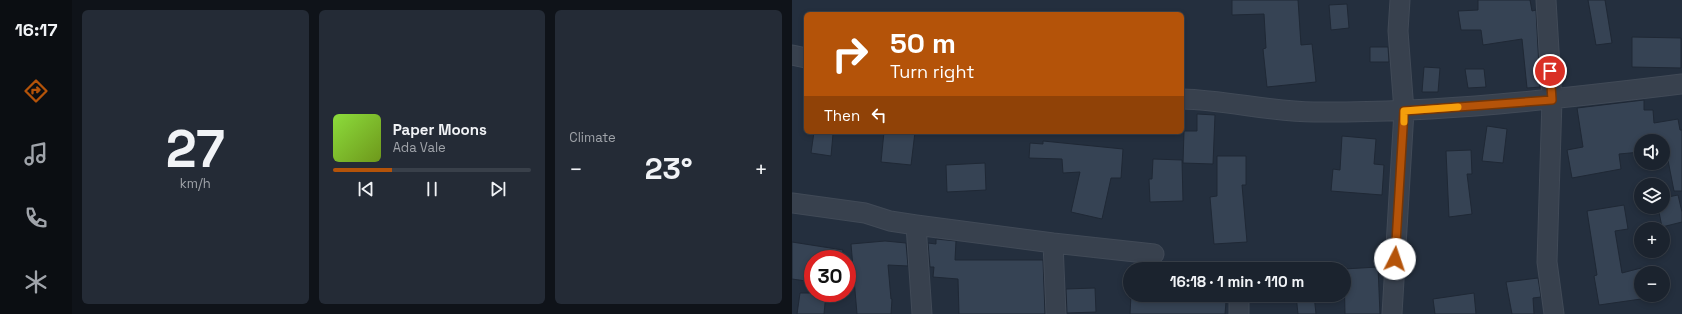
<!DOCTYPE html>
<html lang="en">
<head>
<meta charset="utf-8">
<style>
	body { margin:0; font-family:"Space Grotesk",sans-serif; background:#242b36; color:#f1f3f6; height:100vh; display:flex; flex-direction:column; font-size:15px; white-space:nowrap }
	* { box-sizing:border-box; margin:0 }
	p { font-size:13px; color:#a0a4aa }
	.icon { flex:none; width:22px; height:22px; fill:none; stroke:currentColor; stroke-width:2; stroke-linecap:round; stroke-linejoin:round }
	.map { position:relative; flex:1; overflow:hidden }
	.details { display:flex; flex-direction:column; gap:10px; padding:10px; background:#0f1319; width:720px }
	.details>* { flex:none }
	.banner { position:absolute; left:12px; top:12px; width:380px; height:122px; border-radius:6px; box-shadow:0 2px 6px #0003,0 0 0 1px #39404a; background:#b45309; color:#fff; overflow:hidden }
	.controls { position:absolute; left:842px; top:134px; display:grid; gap:8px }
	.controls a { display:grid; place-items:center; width:36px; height:36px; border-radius:50%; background:#1b232e; box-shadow:0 2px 6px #0003,0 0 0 1px #39404a; font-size:20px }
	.speed { position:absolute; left:12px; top:250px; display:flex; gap:8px; font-size:20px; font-weight:700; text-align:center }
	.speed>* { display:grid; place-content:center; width:52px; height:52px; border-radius:50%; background:#1b232e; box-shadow:0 2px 6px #0003,0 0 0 1px #39404a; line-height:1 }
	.speed .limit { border:6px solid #d22; background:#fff; color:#111 }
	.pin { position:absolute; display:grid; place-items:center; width:34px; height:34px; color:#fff; margin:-17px; border:2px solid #fff; border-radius:50%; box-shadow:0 1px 4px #0007 }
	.me { position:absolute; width:44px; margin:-22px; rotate:4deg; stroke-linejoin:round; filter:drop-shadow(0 0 3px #0008) }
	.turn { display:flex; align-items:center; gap:14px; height:84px; padding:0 20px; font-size:18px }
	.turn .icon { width:52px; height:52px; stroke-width:2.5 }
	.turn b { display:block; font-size:28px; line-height:34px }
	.then { display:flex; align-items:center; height:38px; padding:0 20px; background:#0003; gap:8px; font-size:15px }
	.big { font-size:30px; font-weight:700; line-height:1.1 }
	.details .widget { flex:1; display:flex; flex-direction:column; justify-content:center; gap:6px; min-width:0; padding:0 14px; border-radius:6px; background:#242b36 }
	.details .dial { align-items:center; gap:0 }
	.dial b { font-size:52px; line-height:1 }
	.song { display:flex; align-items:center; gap:12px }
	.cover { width:48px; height:48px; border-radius:6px; background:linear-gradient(135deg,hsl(90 70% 55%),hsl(80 70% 35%)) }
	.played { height:4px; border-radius:2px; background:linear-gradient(90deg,#b45309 30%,#39404a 30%) }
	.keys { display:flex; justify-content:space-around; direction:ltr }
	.heat { display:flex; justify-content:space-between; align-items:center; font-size:22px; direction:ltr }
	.details .tiles { flex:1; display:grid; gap:10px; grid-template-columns:repeat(3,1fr) }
	.trip { position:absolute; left:331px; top:262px; width:228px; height:40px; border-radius:20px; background:#1b232e; box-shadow:0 2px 6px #0003,0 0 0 1px #39404a; font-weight:700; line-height:40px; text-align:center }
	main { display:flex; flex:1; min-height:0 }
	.menu { display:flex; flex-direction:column; width:72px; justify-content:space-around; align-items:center; background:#0b0e12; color:#a0a4aa }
	.menu .icon { width:28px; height:28px }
	.menu .on { color:#b45309 }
	.menu b { font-size:18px; color:#f1f3f6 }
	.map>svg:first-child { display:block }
</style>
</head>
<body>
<main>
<nav class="menu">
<b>16:17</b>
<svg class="icon on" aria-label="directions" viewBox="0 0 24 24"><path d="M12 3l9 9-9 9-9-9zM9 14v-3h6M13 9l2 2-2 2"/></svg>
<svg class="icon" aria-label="music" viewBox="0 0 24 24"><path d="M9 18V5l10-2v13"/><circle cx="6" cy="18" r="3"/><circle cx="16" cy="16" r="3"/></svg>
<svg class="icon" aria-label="phone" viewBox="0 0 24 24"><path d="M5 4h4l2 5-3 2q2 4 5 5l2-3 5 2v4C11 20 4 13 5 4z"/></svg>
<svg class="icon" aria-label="climate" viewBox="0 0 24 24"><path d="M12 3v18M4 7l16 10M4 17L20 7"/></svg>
</nav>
<section class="details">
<div class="tiles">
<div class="widget dial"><b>27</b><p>km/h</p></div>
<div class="widget">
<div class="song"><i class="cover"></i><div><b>Paper Moons</b><p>Ada Vale</p></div></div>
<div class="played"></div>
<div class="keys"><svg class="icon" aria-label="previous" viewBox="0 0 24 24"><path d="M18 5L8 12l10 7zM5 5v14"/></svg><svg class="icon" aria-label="pause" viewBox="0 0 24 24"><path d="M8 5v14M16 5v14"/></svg><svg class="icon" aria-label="next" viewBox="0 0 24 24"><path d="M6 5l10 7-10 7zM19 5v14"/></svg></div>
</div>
<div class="widget"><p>Climate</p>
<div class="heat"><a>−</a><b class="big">23°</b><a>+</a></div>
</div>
</div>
</section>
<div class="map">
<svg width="890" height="314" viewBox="0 0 890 314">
	<rect width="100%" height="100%" fill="#242f3e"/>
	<path fill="#364354" stroke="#1f2835" d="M 440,0 L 506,0 L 509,45 L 520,44 L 524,82 L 475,87 L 471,49 L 474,48 L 472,14 L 440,15 Z
		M 686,0 L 738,0 L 740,11 L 744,10 L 748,87 L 735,88 L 730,39 L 691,45 L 689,30 L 669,30 L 666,11 L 686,10 Z
		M 796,0 L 813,0 L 820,43 L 804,45 Z
		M 555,4 L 557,28 L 539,30 L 537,5 Z
		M 840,37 L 889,38 L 889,68 L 840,67 Z
		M 578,47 L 596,47 L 597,62 L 578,62 Z
		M 632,67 L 648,68 L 646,92 L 630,92 Z
		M 673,69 L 692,69 L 694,87 L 676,88 Z
		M 852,100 L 852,110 L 861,110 L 862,123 L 886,119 L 888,130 L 890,130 L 890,191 L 882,191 L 874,150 L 871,150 L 871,141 L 849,141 L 849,152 L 827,154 L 829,169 L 780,178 L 775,150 L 791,147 L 785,108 Z
		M 405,114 L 423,115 L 421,164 L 391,163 L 392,131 L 405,131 Z
		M 695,126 L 715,129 L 711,163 L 690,161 Z
		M 22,132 L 41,134 L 39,156 L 19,153 Z
		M 92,132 L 123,132 L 119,165 L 89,162 Z
		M 550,136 L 584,139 L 582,164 L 592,165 L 590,195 L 539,191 L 541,169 L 548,170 Z
		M 251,141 L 331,149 L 329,178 L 319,178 L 310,219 L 279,212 L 288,172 L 271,173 L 270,159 L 237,158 L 238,143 L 251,144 Z
		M 679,150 L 680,174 L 675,174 L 680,214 L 657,217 L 654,151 Z
		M 425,156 L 454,156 L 454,185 L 450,185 L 455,242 L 422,244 L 418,197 L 425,196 Z
		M 361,159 L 390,160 L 391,201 L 358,202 L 357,179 L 360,179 Z
		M 193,163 L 194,190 L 155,192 L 154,165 Z
		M 886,195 L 890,212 L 890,222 L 870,227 L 866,207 L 871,207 L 871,198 Z
		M 832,205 L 836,229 L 823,231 L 830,273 L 849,268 L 849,299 L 807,305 L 802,276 L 805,275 L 795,211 Z
		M 144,239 L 164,241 L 163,260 L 251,260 L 253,314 L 167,314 L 166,279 L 141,277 L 142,267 L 138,267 L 136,243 L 144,244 Z
		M 93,241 L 114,243 L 116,266 L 96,265 L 99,299 L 100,299 L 99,314 L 65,314 L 59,244 Z
		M 0,242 L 51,250 L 50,259 L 21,259 L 21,282 L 0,279 Z
		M 586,267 L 588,314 L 553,314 L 552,269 Z
		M 746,278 L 749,297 L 741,298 L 742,314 L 720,314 L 714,282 Z
		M 303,288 L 304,312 L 275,313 L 274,289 Z
		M 8,293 L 34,293 L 32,314 L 5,314 Z
		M 682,293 L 684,314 L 643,314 L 641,299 Z
		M 339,295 L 378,295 L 377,298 L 434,302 L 433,314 L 338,314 Z
		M 504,295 L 522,295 L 524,314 L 506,314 Z"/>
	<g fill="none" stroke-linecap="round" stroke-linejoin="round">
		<defs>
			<path id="minor" d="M 754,0 L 760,100 L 755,262 L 762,314
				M 0,55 L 14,58
				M 390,99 C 434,100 479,112 522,112 C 646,113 768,99 890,84
				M 0,203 L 73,213 L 98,221 L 124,225 L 261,243 L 362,254
				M 124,225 L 130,314
				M 261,243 L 264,314
				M 447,295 L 447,314
				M 600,314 L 612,111 L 606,31 L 608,0"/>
		</defs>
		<use href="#minor" stroke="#414a57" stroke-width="21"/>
		<use href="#minor" stroke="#38414e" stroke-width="19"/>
	</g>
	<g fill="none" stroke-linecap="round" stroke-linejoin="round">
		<defs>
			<path id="route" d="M 603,259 L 612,111 L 760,100 L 758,71"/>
		</defs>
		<use href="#route" stroke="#753606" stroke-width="10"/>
		<use href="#route" stroke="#b45309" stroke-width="7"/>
		<path stroke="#f59e0b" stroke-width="7" d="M 612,122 L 612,111 L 666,107"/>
	</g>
</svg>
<div class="controls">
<a><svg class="icon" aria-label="sound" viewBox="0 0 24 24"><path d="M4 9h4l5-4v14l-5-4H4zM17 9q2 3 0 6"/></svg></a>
<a><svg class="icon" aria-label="layers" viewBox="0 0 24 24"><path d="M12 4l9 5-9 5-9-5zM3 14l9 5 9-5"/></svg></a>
<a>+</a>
<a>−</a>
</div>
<div class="speed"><div class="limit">30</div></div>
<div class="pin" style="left:758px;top:71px;background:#d93025"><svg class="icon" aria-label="arrive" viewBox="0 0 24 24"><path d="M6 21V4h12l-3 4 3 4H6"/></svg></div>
<svg class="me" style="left:603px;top:259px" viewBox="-20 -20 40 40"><circle r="19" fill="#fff"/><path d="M0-13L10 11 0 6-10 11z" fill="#b45309"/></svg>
<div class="trip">16:18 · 1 min · 110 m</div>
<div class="banner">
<div class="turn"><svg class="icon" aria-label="right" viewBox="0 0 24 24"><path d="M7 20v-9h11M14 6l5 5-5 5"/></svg><div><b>50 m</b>Turn right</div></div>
<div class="then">Then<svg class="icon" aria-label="left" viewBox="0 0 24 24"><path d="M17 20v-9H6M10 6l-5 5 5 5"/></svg></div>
</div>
</div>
</main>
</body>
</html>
